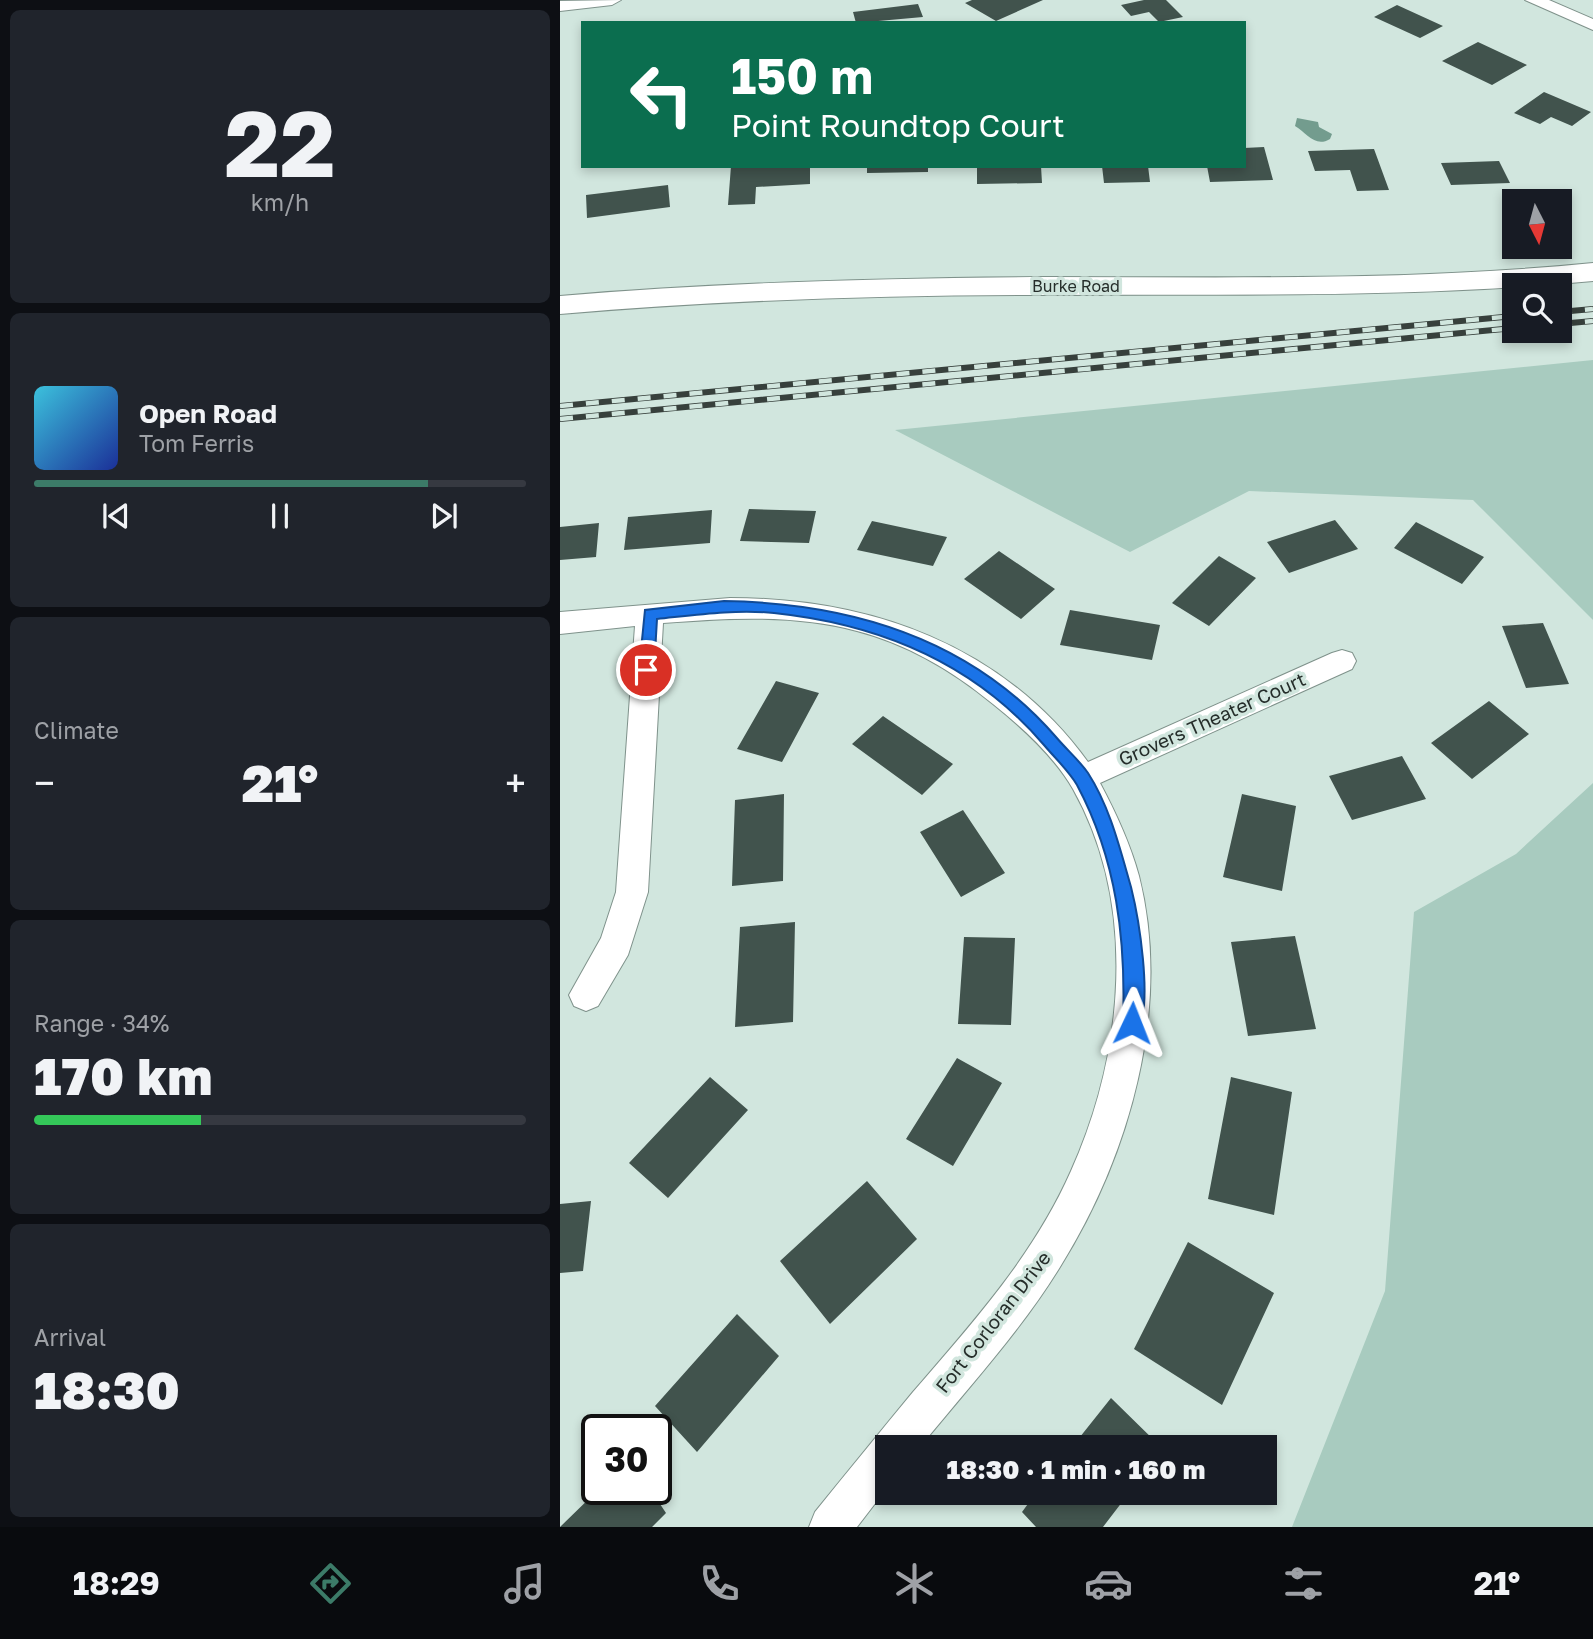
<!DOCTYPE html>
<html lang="en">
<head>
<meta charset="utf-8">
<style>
	body { margin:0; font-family:"Golos Text",sans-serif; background:#20242c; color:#f1f3f6; height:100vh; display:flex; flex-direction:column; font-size:26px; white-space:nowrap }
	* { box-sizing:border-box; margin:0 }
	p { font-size:23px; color:#9ea1a6 }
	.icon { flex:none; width:38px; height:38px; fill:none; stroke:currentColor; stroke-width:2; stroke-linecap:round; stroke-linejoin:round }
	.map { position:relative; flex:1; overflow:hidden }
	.details { display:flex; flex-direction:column; gap:10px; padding:10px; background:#0d0f14; width:560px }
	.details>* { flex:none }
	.hud { position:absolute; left:21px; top:21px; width:665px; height:147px; border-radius:0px; box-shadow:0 4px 10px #0003; background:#0b6e4f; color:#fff; overflow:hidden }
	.needle { width:46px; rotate:174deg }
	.controls { position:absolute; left:942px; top:189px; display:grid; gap:14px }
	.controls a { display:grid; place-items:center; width:70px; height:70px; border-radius:0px; background:#171b24; box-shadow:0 4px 10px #0003; font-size:35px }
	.speed { position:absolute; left:21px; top:1414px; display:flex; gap:14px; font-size:35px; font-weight:700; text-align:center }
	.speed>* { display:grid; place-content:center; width:91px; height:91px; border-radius:50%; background:#171b24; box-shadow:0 4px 10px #0003; line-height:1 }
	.speed .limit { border:4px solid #111; border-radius:10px; background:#fff; color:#111 }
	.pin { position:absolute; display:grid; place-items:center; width:60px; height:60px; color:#fff; margin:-30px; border:4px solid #fff; border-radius:50%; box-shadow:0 2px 7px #0007 }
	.me { position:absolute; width:77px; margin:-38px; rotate:2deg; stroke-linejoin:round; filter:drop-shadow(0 0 5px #0008) }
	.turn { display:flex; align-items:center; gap:24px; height:147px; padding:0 35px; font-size:32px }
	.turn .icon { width:91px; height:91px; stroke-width:2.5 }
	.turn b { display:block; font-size:49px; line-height:60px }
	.big { font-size:52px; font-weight:800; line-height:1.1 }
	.details .card { flex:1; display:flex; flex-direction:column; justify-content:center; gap:10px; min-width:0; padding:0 24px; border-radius:10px; background:#20242c }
	.details .dial { align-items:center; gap:0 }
	.dial b { font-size:91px; line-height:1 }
	.song { display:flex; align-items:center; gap:21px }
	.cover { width:84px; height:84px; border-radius:10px; background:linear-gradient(135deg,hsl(190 70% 55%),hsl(230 70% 35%)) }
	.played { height:7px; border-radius:4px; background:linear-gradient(90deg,#3c7b68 80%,#363941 80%) }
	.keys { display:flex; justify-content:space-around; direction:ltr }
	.heat { display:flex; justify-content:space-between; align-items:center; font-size:38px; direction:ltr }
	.charge { height:10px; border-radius:5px; background:linear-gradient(90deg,#34c759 34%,#363941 0) }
	.trip { position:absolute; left:315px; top:1435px; width:402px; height:70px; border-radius:0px; background:#171b24; box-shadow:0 4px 10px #0003; font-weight:800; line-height:70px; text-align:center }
	.dock { display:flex; height:112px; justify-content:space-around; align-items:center; background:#090b0e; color:#9ea1a6 }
	.dock .icon { width:49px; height:49px }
	.dock .current { color:#3c7b68 }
	.dock b { font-size:32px; color:#f1f3f6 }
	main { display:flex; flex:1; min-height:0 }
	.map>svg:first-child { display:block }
</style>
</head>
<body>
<main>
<section class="details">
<div class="card dial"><b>22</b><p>km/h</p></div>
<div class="card">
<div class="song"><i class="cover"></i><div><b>Open Road</b><p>Tom Ferris</p></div></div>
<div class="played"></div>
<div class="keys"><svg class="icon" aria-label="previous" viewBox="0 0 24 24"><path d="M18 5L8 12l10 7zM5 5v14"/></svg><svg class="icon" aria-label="pause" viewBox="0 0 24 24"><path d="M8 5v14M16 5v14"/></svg><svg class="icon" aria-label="next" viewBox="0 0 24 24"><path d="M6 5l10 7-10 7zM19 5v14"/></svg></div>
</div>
<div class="card"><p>Climate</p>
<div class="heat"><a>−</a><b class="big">21°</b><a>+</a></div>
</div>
<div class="card"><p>Range · 34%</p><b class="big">170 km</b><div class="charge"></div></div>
<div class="card"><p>Arrival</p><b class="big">18:30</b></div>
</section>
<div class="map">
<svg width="1033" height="1527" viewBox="0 0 1033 1527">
	<rect width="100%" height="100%" fill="#d1e6de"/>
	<path fill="#a8cbbf" d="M 1033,360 L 1033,620 L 913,500 L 689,491 L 570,552 L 335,430 Z
		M 1033,783 L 1033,1527 L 732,1527 L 825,1291 L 854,912 L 956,854 Z"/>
	<path fill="#739c8e" d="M 737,118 L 758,122 L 759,127 L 772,134 L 770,139 C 755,148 747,133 735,126 Z"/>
	<path fill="#41534d" d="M 412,0 L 483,0 L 436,21 L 405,3 Z
		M 584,0 L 606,0 L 623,17 L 599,22 L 589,12 L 571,16 L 561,5 Z
		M 358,4 L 363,17 L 296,23 L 293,12 Z
		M 837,5 L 883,26 L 860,38 L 814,17 Z
		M 918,42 L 967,65 L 932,85 L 882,61 Z
		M 984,92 L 1031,112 L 1012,126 L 991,117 L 980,124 L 954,113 Z
		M 704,147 L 713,180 L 650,182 L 647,166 L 684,166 L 684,148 Z
		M 814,149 L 829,190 L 797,191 L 790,170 L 755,171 L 748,151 Z
		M 939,161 L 950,183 L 891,185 L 881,163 Z
		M 171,166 L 250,166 L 250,184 L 196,187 L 195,204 L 168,205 Z
		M 307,166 L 368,166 L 368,172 L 307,173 Z
		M 417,166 L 481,166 L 482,183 L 417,184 Z
		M 542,166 L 588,166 L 590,182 L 544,183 Z
		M 108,185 L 110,207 L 27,218 L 26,195 Z
		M 189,509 L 256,511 L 249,543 L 180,541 Z
		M 152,510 L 150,543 L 64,550 L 68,517 Z
		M 775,520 L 798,549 L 729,573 L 707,542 Z
		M 312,521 L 387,537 L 373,566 L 297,550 Z
		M 856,522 L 924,557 L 902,584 L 834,548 Z
		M 39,523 L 36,557 L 0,560 L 0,527 Z
		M 439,551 L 495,589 L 461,619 L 404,579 Z
		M 659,556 L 696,578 L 649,626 L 612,603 Z
		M 510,610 L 600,625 L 592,660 L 500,645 Z
		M 983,623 L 1009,684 L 966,688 L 942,626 Z
		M 216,681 L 259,693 L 222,762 L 177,749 Z
		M 929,701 L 969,734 L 912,779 L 871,743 Z
		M 323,716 L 393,764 L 362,795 L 292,744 Z
		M 842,756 L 866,799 L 792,820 L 769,776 Z
		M 224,794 L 223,881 L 172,886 L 175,800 Z
		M 682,794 L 736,806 L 722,891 L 663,877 Z
		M 403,810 L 445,873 L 401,897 L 360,832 Z
		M 235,922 L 233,1022 L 175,1027 L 180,927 Z
		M 735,936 L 756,1029 L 688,1036 L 671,942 Z
		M 404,937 L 455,938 L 451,1025 L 398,1024 Z
		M 397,1058 L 442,1083 L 393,1166 L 346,1139 Z
		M 150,1077 L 188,1110 L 108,1198 L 69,1163 Z
		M 671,1077 L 732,1092 L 714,1215 L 648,1199 Z
		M 307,1181 L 357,1239 L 270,1324 L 220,1261 Z
		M 31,1201 L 23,1271 L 0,1273 L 0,1204 Z
		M 628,1242 L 714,1293 L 662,1405 L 574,1349 Z
		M 177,1314 L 219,1356 L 137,1452 L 95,1406 Z
		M 551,1398 L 601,1447 L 512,1447 Z
		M 39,1489 L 90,1489 L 106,1513 L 92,1527 L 0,1527 Z
		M 476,1493 L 569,1493 L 543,1527 L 476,1527 L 462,1512 Z"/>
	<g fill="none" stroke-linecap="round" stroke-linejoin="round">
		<defs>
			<path id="street" d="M 61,0 L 52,5 L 0,11 L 0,1 Z
				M 965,0 L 989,0 L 1033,19 L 1033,30 Z
				M 170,598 C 310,598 443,645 528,762 L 772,653 L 782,650 L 792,653 L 796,661 L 792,669 L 540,783 C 556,813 570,843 579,876 C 612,1007 570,1155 500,1267 C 460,1332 408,1388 360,1447 L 327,1447 L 327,1488 L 297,1527 L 249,1527 L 255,1512 C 288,1471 320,1432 353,1392 C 412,1324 474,1255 511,1171 C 564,1053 578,905 513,789 C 494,756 463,728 433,704 C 393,671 347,644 297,631 C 234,614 168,618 103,623 L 88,892 L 68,955 L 38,1006 L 26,1011 L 14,1006 L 9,995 L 41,938 L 56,892 L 75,626 L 0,634 L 0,612 Z"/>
			<path id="secondary" d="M 1033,263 L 1033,281 C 854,298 669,294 486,295 C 324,295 162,300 0,314 L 0,296 C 162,282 325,278 487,277 C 670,277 851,281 1033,263 Z"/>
		</defs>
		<use href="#street" stroke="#7f928b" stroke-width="2"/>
		<use href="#secondary" stroke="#7f928b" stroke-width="2"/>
		<use href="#street" fill="#fff" fill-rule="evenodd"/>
		<use href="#secondary" fill="#fff" fill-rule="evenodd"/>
		<defs>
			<path id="rail" d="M 999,312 L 1033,309
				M 999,324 L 1033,321
				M 0,406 L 954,316
				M 0,419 L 954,328"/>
		</defs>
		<use href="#rail" stroke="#37403c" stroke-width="6"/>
		<use href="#rail" stroke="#d1e6de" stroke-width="4.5" stroke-dasharray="13" stroke-linecap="butt"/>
	</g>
	<path fill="#1a73e8" stroke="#114b97" stroke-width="2" d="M 164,601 C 291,603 411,639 496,737 C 506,749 519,760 528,773 C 550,807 560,849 571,887 C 579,919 592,998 579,1029 L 572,1031 L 566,1029 L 563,1023 C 566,940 557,860 517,785 C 509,771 494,757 484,745 C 414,663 318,624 214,613 C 175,609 135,615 97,619 L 94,670 L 86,676 L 81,674 L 79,670 L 85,610 Z"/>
	<g text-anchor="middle" stroke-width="7" stroke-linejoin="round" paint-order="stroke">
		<g font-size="16" fill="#252d2a" stroke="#d1e6de">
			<text x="516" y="292">Burke Road</text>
		</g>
		<g font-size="19" fill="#252d2a" stroke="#d1e6de">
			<text transform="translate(652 719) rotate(-24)" y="7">Grovers Theater Court</text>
			<text transform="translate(433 1322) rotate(-52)" y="7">Fort Corloran Drive</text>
		</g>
	</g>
</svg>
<div class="controls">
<a><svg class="needle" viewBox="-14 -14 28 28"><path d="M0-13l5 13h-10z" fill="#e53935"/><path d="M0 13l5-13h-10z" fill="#9ea1a6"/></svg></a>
<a><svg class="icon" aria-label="search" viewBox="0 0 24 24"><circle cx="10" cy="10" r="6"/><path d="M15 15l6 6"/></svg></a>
</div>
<div class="speed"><div class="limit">30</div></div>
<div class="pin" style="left:86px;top:670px;background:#d93025"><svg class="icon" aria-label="arrive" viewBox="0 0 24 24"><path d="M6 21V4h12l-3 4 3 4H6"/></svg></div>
<svg class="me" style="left:572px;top:1023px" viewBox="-20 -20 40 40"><path d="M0-17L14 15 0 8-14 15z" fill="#1a73e8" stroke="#fff" stroke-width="4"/></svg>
<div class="trip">18:30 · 1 min · 160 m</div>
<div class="hud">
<div class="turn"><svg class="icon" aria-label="left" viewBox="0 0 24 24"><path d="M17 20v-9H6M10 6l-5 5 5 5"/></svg><div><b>150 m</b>Point Roundtop Court</div></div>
</div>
</div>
</main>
<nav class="dock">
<b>18:29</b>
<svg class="icon current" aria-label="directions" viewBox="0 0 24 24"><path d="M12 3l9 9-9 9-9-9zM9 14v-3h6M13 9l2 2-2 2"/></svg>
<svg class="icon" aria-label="music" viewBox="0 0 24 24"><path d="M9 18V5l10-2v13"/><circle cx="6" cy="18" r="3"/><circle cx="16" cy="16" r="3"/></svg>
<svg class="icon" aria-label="phone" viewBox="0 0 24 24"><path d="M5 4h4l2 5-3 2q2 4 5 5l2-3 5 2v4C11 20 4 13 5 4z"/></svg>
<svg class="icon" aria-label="climate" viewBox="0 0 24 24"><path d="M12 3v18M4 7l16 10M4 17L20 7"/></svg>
<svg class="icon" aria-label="car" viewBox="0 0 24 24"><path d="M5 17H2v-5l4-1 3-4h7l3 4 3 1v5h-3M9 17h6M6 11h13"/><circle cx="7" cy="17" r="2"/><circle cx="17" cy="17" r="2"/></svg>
<svg class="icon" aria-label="filters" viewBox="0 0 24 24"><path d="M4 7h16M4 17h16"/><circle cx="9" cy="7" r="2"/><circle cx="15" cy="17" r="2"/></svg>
<b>21°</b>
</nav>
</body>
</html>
